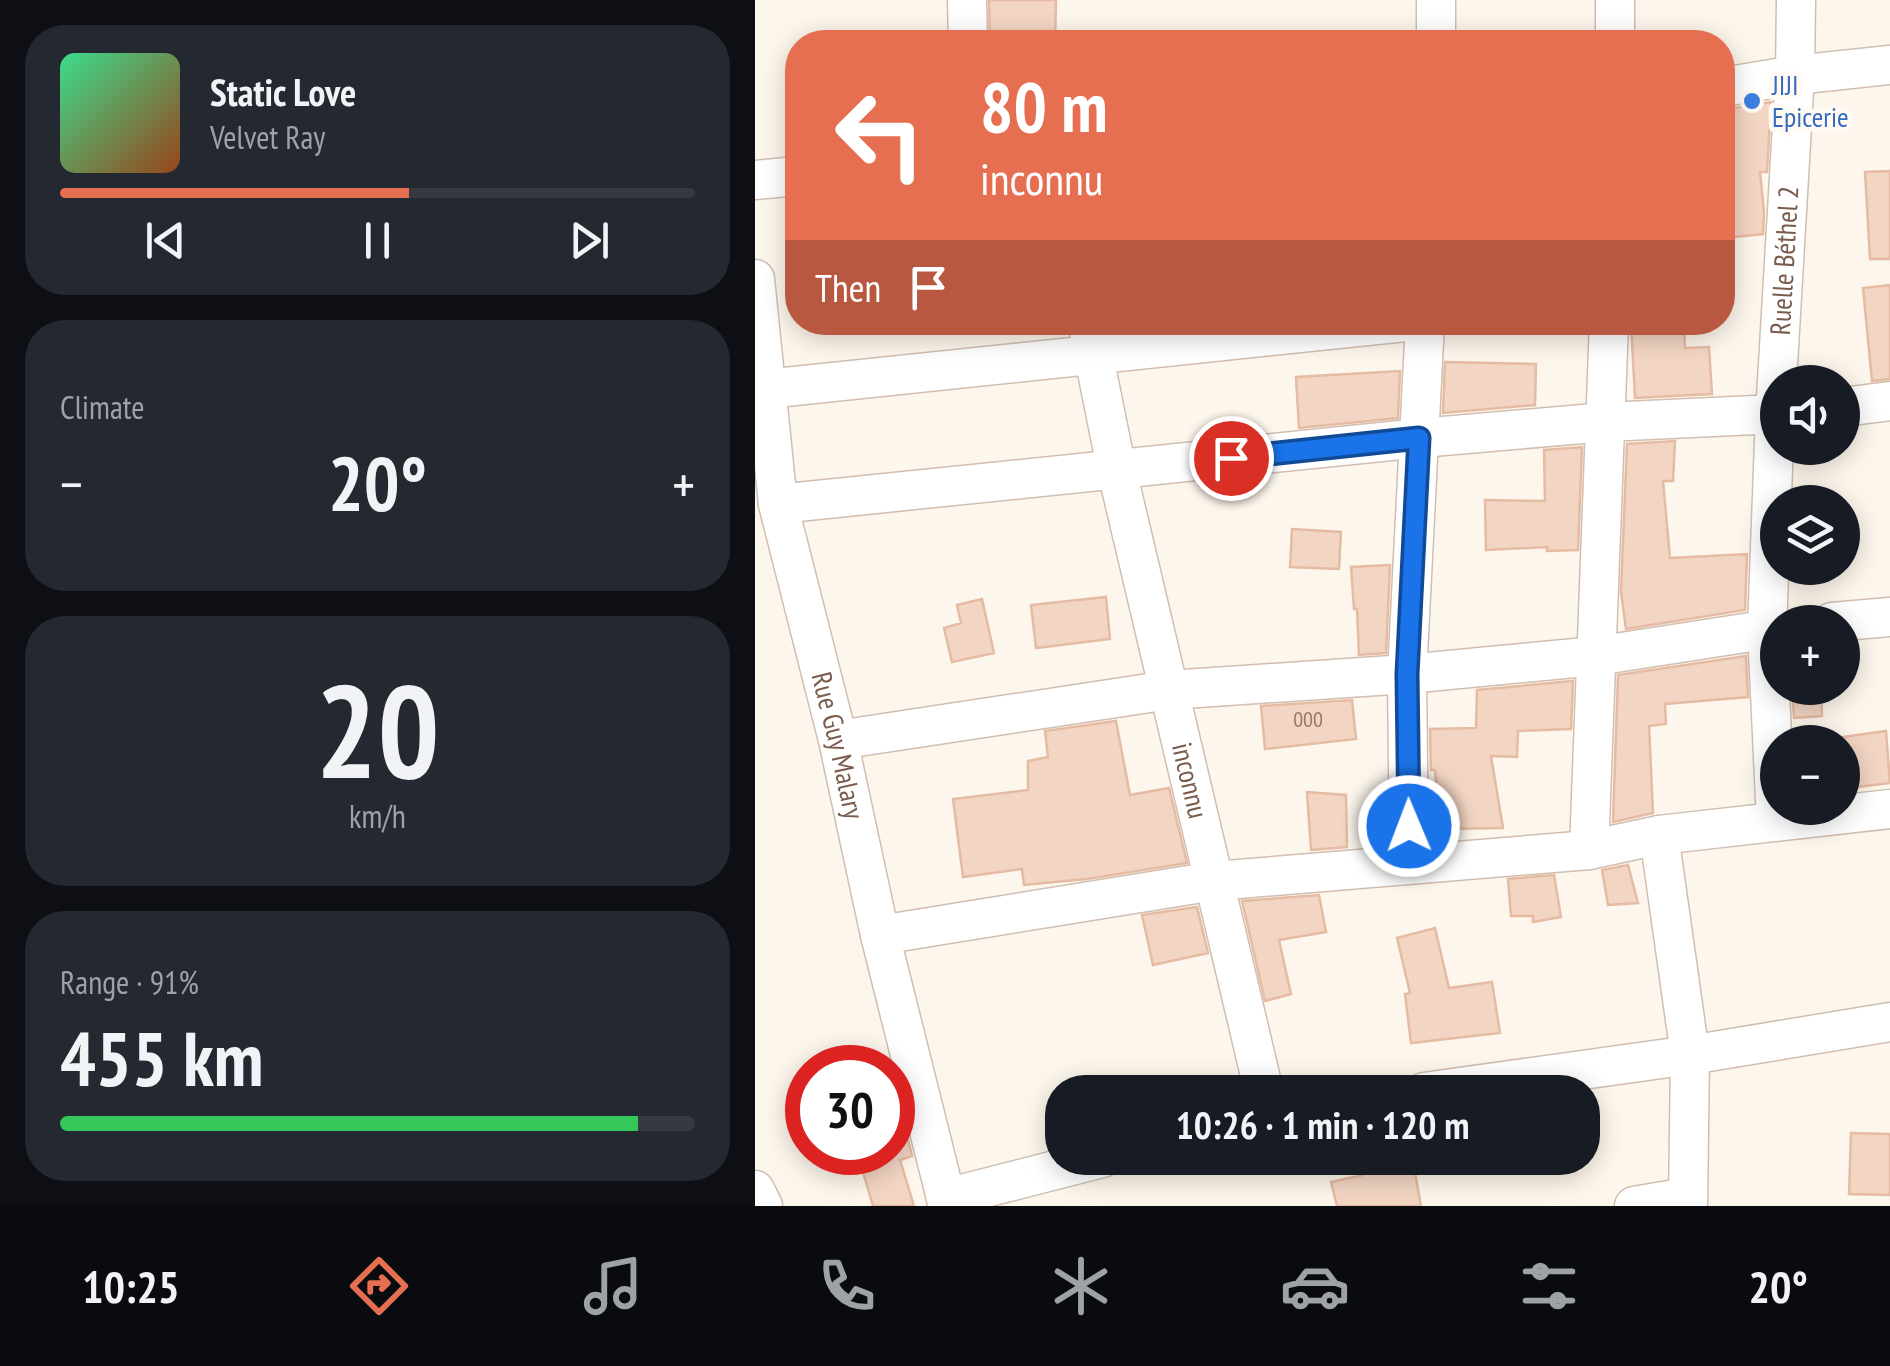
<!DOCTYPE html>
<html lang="en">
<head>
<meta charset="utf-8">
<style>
	body { margin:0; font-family:"PT Sans Narrow",sans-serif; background:#242831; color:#f1f3f6; height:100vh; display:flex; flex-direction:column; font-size:38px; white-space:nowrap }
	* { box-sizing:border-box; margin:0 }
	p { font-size:32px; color:#9ea1a6 }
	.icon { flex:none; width:55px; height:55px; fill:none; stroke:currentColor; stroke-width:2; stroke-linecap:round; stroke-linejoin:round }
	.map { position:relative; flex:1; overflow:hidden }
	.details { display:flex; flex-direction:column; gap:25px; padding:25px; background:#0d0f14; width:755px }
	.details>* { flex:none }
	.banner { position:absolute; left:30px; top:30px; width:950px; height:305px; border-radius:40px; box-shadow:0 5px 25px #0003; background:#e76f51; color:#fff; overflow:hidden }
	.buttons { position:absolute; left:1005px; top:365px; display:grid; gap:20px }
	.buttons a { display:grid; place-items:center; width:100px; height:100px; border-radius:50%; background:#171b24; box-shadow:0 5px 25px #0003; font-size:50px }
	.speed { position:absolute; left:30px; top:1045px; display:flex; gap:20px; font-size:50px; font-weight:700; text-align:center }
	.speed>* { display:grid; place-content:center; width:130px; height:130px; border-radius:50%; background:#171b24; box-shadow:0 5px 25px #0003; line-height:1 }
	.speed .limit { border:15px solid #d22; background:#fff; color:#111 }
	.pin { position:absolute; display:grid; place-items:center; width:85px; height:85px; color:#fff; margin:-42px; border:5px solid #fff; border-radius:50%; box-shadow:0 2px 10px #0007 }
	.me { position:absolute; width:110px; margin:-55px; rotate:359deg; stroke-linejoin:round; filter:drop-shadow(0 0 8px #0008) }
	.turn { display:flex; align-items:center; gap:35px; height:210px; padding:0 30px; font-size:45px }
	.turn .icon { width:130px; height:130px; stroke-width:2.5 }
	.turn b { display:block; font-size:70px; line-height:85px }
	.then { display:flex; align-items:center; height:95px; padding:0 30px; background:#0003; gap:20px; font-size:38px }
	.big { font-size:75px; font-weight:700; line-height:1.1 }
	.details .tile { flex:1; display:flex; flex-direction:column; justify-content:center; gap:15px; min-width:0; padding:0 35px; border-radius:40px; background:#242831 }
	.details .dial { align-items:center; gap:0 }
	.dial b { font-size:130px; line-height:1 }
	.song { display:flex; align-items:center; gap:30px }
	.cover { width:120px; height:120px; border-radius:15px; background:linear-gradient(135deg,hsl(150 70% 55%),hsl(20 70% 35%)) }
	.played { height:10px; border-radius:5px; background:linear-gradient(90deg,#e76f51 55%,#363941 55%) }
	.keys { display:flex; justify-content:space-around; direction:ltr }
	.heat { display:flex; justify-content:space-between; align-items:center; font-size:55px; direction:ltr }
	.charge { height:15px; border-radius:8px; background:linear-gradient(90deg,#34c759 91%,#363941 0) }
	.trip { position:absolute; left:290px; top:1075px; width:555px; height:100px; border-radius:40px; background:#171b24; box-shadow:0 5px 25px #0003; font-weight:700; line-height:100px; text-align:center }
	.tab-bar { display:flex; height:160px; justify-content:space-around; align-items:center; background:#090b0e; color:#9ea1a6 }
	.tab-bar .icon { width:70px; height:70px }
	.tab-bar .on { color:#e76f51 }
	.tab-bar b { font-size:45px; color:#f1f3f6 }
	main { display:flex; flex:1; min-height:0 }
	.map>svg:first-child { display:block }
</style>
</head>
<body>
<main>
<section class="details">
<div class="tile">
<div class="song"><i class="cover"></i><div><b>Static Love</b><p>Velvet Ray</p></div></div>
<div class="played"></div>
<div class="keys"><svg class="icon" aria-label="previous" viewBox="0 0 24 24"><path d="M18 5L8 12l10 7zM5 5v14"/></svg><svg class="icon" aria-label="pause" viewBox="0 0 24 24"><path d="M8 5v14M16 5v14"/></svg><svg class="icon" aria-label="next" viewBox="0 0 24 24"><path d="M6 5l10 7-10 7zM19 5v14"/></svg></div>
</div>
<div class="tile"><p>Climate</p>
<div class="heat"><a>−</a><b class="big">20°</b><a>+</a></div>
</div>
<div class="tile dial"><b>20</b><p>km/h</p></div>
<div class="tile"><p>Range · 91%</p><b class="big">455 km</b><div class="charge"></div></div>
</section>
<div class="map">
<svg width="1135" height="1206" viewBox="0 0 1135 1206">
	<rect width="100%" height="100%" fill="#fdf6ec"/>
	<path fill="#f3d5c3" stroke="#e6bba3" stroke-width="2.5" d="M 234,0 L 301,0 L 300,42 L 235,42 Z
		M 1016,102 L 1012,172 L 1005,172 L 1009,212 L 1008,234 L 968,238 L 968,184 L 974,184 L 974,109 Z
		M 1135,171 L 1135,259 L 1115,259 L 1110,172 Z
		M 1135,285 L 1135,379 L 1117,381 L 1108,288 Z
		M 876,322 L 929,322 L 930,348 L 954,347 L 957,394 L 880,398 Z
		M 690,362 L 781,364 L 780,405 L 688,413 Z
		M 645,371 L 643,418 L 544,428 L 541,377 Z
		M 920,441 L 918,481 L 908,481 L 915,558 L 992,554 L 990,610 L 871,629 L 866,592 L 872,444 Z
		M 827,447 L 823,550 L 792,551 L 792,547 L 731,550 L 730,500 L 790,501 L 789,450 Z
		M 537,529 L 586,532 L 584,569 L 535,567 Z
		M 635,565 L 631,653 L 604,655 L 602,609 L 599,609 L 596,567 Z
		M 351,597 L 355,639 L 281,648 L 276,605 Z
		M 227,599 L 239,653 L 197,662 L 189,628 L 206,623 L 202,605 Z
		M 991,656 L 993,697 L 910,704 L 911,724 L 894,726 L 898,813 L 858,822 L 863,675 Z
		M 818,681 L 816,729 L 763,731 L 762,757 L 736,756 L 748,828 L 685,829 L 680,770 L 676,770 L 675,729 L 721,728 L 722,690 Z
		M 1037,688 L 1066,688 L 1067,716 L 1039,718 Z
		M 597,700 L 601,739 L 510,749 L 506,706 Z
		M 361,721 L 375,795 L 414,788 L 432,863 L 332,879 L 269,885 L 267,869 L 208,877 L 198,799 L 273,790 L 273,761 L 293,757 L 290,731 Z
		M 1131,731 L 1135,783 L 1094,788 L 1088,737 Z
		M 552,792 L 591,795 L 592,847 L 556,850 Z
		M 873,865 L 883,903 L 853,905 L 847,870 Z
		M 799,875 L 806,917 L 778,922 L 778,916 L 756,916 L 753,879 Z
		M 564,895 L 571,932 L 524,940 L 536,994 L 510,1001 L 487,901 Z
		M 442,907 L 453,953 L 398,965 L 387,915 Z
		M 680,928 L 694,988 L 737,982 L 745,1033 L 656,1043 L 650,994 L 655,993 L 642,938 Z
		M 138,1077 L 157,1156 L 145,1160 L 159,1206 L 118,1206 L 102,1152 L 138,1152 Z
		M 1096,1133 L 1135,1134 L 1135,1195 L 1094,1194 Z
		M 605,1158 L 630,1158 L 632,1171 L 659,1167 L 666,1206 L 582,1206 L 576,1182 L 608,1175 Z"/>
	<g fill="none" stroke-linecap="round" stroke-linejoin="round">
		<defs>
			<g id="minor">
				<path d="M 212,0 L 213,42"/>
				<path d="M 860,0 L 860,42"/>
				<path d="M 681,42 L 681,0"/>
				<path d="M 968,87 L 1040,75 L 1135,65"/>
				<path d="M 0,180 L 42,176"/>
				<path id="s1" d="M 0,279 L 23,504 L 83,740 L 125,935 L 193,1206"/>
				<path id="s2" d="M 332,322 L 362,471 L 509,1092"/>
				<path d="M 11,389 L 650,322"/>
				<path d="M 1088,407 L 1135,401"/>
				<path d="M 23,504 L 665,438 L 851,422 L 1022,414"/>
				<path d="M 1077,622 L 1135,617"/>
				<path d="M 83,740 L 414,690 L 652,674 L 841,656 L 1022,628"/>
				<path id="s3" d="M 1021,820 L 1012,629 L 1020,415 L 1040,75 L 1041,0"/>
				<path d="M 904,835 L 935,1055 L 933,1206"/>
				<path d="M 834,850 L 854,322"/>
				<path d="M 654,863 L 652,674 L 670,322"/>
				<path d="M 125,935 L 459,881 L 834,850 L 904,835 L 1135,809"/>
				<path d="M 669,1092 L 935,1055 L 1135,1022"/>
				<path d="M 0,1190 L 8,1206"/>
				<path d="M 191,1198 L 347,1158"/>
				<path d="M 879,1206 L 932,1197"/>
			</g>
		</defs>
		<use href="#minor" stroke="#d1beb0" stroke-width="41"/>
		<use href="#minor" stroke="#fff" stroke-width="38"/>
	</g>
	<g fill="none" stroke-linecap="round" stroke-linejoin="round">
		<defs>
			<path id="route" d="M 476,458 L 664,438 L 652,674 L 654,826"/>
		</defs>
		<use href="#route" stroke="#114b97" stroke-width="25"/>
		<use href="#route" stroke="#1a73e8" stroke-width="18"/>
	</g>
	<circle fill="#3f7fe0" stroke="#fffaf3" stroke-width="4" cx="997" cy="101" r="10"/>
	<g text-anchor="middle" stroke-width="10" stroke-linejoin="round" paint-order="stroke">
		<g font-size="22" fill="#987a6a">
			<text x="553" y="727">000</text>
		</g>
		<g font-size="28" fill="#366cbe" stroke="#fffaf3" text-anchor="start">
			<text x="1017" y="95">JIJI<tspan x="1017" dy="32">Epicerie</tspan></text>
		</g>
		<g font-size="28" fill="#7a5c4d" stroke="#fffaf3">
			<text dy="10" stroke="none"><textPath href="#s3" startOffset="560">Ruelle Béthel 2</textPath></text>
			<text dy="10" stroke="none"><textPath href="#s1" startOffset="475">Rue Guy Malary</textPath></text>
			<text dy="10" stroke="none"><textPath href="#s2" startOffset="470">inconnu</textPath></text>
		</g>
	</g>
</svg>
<div class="buttons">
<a><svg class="icon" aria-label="sound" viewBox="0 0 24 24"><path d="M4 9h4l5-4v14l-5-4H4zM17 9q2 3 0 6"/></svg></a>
<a><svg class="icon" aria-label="layers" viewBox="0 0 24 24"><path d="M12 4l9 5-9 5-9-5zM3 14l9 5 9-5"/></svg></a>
<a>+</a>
<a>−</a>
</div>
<div class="speed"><div class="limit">30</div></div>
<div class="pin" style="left:476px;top:458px;background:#d93025"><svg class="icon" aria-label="arrive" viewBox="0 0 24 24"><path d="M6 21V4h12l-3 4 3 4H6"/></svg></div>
<svg class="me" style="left:654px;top:826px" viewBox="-20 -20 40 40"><circle r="17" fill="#1a73e8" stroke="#fff" stroke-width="3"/><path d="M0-11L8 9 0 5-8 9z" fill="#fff"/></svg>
<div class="trip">10:26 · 1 min · 120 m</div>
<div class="banner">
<div class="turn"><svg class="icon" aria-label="left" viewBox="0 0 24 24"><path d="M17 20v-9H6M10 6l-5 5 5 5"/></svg><div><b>80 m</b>inconnu</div></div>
<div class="then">Then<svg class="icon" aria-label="arrive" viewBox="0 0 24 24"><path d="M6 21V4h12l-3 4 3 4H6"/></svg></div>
</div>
</div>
</main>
<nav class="tab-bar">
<b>10:25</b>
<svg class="icon on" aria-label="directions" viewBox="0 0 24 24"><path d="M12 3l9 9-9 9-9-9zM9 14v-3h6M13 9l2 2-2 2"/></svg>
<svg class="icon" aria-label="music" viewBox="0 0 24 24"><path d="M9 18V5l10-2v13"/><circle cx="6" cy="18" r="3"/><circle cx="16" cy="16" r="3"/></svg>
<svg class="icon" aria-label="phone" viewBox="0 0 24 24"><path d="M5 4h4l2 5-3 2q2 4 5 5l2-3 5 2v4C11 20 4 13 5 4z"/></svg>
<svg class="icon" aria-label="climate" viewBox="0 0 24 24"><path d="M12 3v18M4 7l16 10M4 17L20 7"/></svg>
<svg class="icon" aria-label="car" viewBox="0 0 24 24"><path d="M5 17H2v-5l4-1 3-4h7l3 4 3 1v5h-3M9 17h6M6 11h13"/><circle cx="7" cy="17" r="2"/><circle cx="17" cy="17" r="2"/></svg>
<svg class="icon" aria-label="filters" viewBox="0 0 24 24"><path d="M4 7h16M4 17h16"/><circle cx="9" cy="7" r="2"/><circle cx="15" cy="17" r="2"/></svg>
<b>20°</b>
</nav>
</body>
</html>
